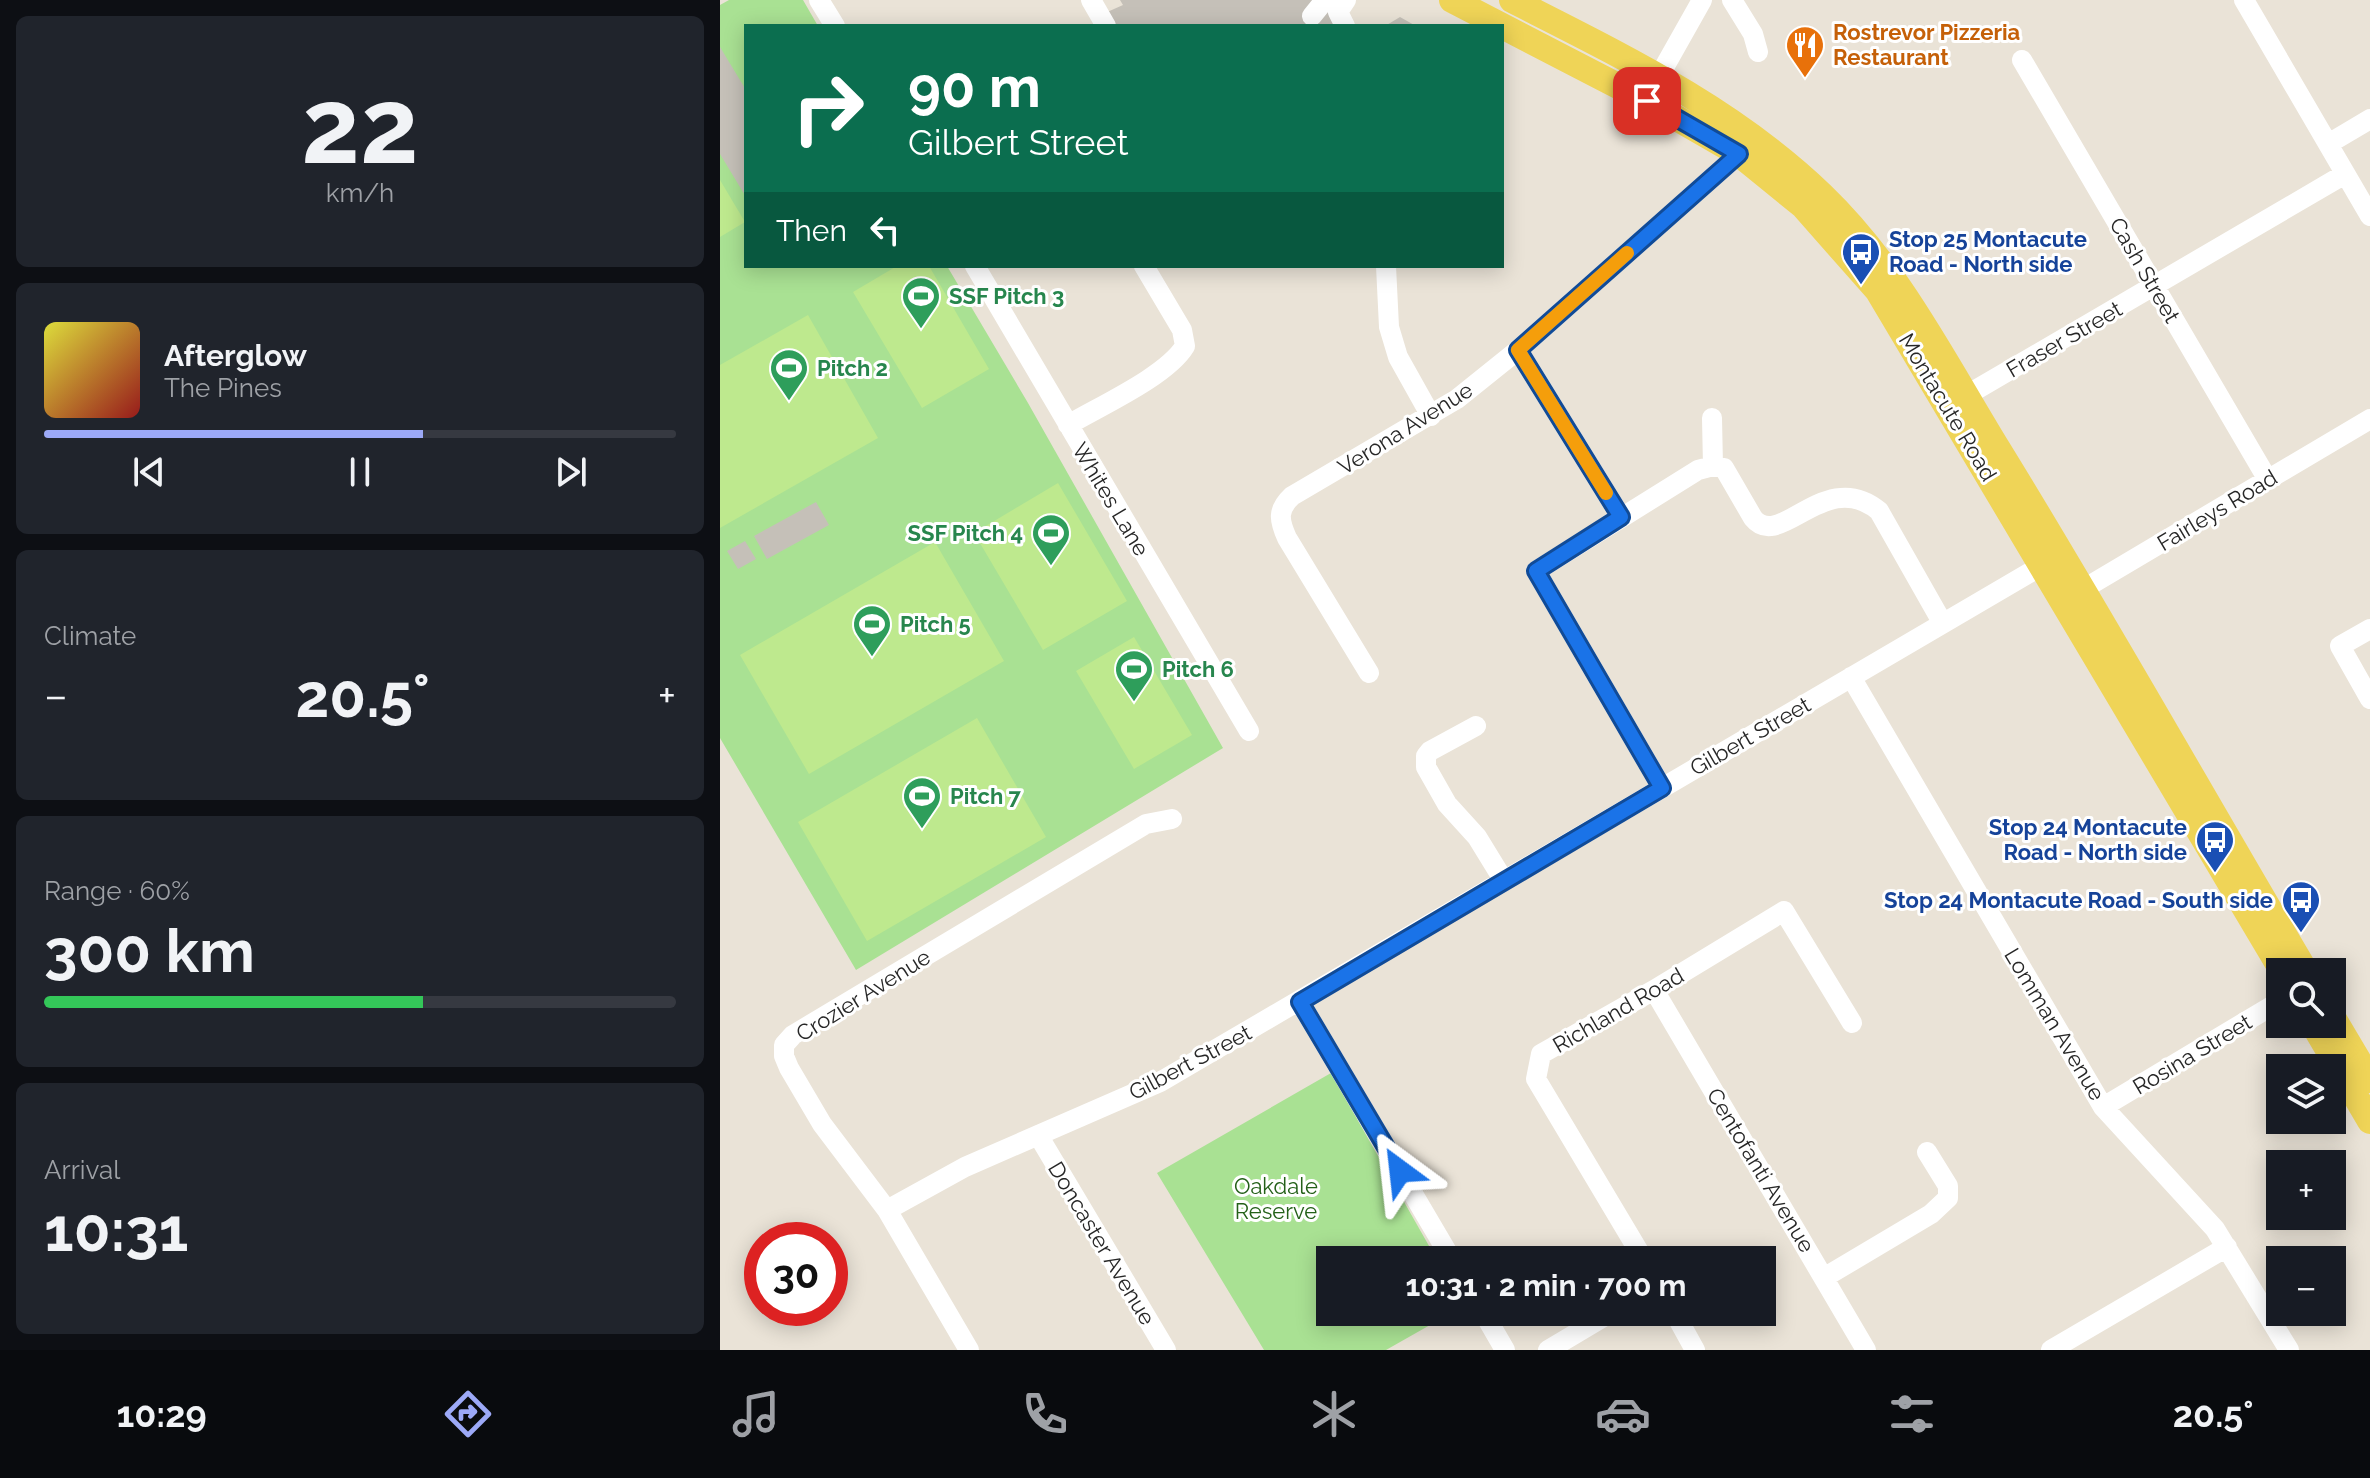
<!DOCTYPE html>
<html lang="en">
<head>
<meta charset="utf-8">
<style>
	body { margin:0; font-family:Raleway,sans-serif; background:#20242c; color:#f1f3f6; height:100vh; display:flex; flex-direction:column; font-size:30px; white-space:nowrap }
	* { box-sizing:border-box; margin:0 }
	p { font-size:26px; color:#9ea1a6 }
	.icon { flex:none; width:44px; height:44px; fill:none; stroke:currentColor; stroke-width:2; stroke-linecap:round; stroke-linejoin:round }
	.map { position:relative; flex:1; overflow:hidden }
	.panel { display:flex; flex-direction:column; gap:16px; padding:16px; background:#0d0f14; width:720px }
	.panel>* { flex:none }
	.banner { position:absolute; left:24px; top:24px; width:760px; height:244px; border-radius:0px; box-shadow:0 4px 20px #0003; background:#0b6e4f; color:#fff; overflow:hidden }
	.controls { position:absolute; left:1546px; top:958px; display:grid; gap:16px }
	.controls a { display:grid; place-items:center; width:80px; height:80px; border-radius:0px; background:#171b24; box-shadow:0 4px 20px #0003; font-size:40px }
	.speed { position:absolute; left:24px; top:1222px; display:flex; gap:16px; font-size:40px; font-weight:700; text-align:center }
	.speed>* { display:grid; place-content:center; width:104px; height:104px; border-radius:50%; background:#171b24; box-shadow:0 4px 20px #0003; line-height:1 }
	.speed .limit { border:12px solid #d22; background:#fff; color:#111 }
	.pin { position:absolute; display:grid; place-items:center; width:68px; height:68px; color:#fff; margin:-34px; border-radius:16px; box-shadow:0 4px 12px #0006 }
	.me { position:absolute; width:88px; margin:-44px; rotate:330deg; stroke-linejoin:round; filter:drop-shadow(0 0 6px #0008) }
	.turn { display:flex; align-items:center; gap:28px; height:168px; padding:0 32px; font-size:36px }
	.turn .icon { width:104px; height:104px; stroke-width:2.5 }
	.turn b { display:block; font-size:56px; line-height:68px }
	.then { display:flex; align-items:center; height:76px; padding:0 32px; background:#0003; gap:16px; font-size:30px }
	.big { font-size:60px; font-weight:700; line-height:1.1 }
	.panel .widget { flex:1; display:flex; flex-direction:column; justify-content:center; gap:12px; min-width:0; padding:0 28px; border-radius:12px; background:#20242c }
	.panel .dial { align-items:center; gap:0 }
	.dial b { font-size:104px; line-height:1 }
	.song { display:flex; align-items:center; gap:24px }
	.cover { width:96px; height:96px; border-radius:12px; background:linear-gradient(135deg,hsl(60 70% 55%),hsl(0 70% 35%)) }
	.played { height:8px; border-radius:4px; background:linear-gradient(90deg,#9ca9f7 60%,#363941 60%) }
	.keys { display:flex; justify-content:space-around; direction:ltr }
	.heat { display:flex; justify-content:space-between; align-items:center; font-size:44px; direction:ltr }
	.charge { height:12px; border-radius:6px; background:linear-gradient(90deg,#34c759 60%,#363941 0) }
	.trip { position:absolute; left:596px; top:1246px; width:460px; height:80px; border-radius:0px; background:#171b24; box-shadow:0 4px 20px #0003; font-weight:700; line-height:80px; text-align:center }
	.dock { display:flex; height:128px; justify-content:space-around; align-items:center; background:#090b0e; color:#9ea1a6 }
	.dock .icon { width:56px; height:56px }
	.dock .selected { color:#9ca9f7 }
	.dock b { font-size:36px; color:#f1f3f6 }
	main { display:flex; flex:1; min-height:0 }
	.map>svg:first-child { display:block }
</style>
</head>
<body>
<main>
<section class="panel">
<div class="widget dial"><b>22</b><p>km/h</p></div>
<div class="widget">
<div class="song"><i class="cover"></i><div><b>Afterglow</b><p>The Pines</p></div></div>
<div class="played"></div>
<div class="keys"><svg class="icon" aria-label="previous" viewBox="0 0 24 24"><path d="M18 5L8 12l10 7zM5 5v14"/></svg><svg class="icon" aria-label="pause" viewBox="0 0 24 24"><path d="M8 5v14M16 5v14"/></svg><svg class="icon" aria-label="next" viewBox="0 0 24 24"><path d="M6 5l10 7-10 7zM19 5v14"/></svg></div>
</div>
<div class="widget"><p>Climate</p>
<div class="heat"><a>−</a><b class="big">20.5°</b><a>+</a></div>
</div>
<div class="widget"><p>Range · 60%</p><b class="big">300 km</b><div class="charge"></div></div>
<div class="widget"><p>Arrival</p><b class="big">10:31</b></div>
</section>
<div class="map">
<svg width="1650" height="1350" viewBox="0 0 1650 1350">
	<rect width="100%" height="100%" fill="#eae3d7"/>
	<path fill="#a9e193" d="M 9,0 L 83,0 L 98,26 L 26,26 L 26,266 L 227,266 L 308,403 L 503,748 L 136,970 L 0,738 L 0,5 Z
		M 611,1073 L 717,1260 L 610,1260 L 610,1312 L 733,1312 L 666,1350 L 544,1350 L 437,1173 Z"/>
	<path fill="#bee98e" d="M 0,180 L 25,222 L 0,237 Z
		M 177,266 L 209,266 L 269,369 L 202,408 L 133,292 Z
		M 88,315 L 158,438 L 0,528 L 0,365 Z
		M 338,483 L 407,601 L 323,650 L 254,533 Z
		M 215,542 L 284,661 L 89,774 L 20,655 Z
		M 414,637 L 472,735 L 414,769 L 356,671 Z
		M 257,718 L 326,837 L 147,941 L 78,822 Z"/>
	<path fill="#c5c0b8" d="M 400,0 L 601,0 L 616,26 L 393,26 L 385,13 L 403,5 Z
		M 680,17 L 696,26 L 665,26 Z
		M 0,47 L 26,90 L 26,197 L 0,154 Z
		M 96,502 L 109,525 L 47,559 L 34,536 Z
		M 25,541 L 36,559 L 18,569 L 7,551 Z"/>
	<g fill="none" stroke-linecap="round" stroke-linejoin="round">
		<path stroke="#fff" stroke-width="20" d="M 99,0 L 115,26
			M 371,0 L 386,26
			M 1012,0 L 1033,34 L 1038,52
			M 1524,0 L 1650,216
			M 592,16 L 605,0
			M 625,26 L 618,12 L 626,0
			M 1302,60 L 1548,480
			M 933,87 L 982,0
			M 1608,144 L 1650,119
			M 255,266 L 529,731
			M 666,266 L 669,327 L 678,357 L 711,416
			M 798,350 L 901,517
			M 1235,402 L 1625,174
			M 992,418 L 993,466
			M 348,425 C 380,406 447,376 465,346 L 462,330 L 424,266
			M 1350,597 L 1650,419
			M 1650,629 L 1620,646 L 1650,699
			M 649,673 L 567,538 C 559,520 557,510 572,496 L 737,399 L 798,350 L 1019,154
			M 1131,677 L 1383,1107 L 1495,1229 L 1569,1350
			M 756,726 L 710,751 L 706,756 L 706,767 L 727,804 L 757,837 L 784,881
			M 942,788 L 816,571 L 978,470 L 993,466 L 1004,468 L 1033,518 C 1060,552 1105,466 1159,511 L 1222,622
			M 934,990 L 1146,1350
			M 580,1002 L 732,1260
			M 1383,1107 L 1560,1001
			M 318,1135 L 446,1350
			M 167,1210 L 245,1167 L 440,1082 L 1333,559
			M 924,1260 L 816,1079 L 821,1054 L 934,990 L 1064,911 L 1132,1023
			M 1105,1277 L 1211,1214 L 1228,1198 L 1228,1186 L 1207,1152
			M 763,1312 L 785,1350
			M 954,1312 L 975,1350
			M 249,1350 L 167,1210 L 102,1124 L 69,1068 L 64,1056 L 64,1045 L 73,1035 L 426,824 L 452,819
			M 828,1350 L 892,1312
			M 1331,1350 L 1507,1247"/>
		<path stroke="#efd457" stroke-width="26" d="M 732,0 L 927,101 L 1019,154 L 1083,206 L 1158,291 L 1563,972
			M 792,0 C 902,56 1013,109 1102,195 C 1177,267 1224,361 1278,449 C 1384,621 1483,798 1586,972
			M 1612,1016 L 1650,1080
			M 1593,1024 L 1650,1121"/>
	</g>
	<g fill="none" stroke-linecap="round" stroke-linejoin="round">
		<defs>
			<path id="route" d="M 680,1171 L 580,1002 L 942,788 L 816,571 L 901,517 L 798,350 L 1019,154 L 927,101"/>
		</defs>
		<use href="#route" stroke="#114b97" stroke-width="20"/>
		<use href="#route" stroke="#1a73e8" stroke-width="14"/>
		<path stroke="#f59e0b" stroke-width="14" d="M 886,493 L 798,350 L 907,253"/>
	</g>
	<defs>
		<symbol id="restaurant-pin" viewBox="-11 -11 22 30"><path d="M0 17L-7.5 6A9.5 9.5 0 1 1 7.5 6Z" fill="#e8710a" stroke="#fff"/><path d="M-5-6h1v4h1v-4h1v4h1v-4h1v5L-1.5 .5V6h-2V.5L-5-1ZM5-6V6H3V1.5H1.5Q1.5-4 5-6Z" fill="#fff"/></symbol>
		<symbol id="bus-pin" viewBox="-11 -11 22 30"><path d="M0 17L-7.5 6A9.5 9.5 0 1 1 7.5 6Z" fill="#1a4fb4" stroke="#fff"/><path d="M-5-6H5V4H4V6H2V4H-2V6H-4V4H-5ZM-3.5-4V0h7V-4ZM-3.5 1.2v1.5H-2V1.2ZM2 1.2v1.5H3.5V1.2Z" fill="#fff"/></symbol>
		<symbol id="stadium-pin" viewBox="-11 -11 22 30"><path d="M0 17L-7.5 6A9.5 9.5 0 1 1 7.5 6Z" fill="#2e9e5b" stroke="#fff"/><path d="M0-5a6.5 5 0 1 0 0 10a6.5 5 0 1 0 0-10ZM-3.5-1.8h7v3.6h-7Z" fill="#fff"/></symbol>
	</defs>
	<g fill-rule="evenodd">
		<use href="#restaurant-pin" x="1063" y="23" width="44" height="60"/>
		<use href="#bus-pin" x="1119" y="230" width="44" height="60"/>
		<use href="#stadium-pin" x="179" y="274" width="44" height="60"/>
		<use href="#stadium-pin" x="47" y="346" width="44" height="60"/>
		<use href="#stadium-pin" x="309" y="511" width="44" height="60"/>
		<use href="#stadium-pin" x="130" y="602" width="44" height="60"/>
		<use href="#stadium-pin" x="392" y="647" width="44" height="60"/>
		<use href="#stadium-pin" x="180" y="774" width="44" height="60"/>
		<use href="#bus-pin" x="1473" y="818" width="44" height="60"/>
		<use href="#bus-pin" x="1559" y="878" width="44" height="60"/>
	</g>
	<g text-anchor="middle" stroke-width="6" stroke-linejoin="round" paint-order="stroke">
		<g font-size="22" font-weight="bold" fill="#c56008" stroke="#fff" text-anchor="start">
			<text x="1113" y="40">Rostrevor Pizzeria<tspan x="1113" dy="25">Restaurant</tspan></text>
		</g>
		<g font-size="22" font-weight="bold" fill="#164399" stroke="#fff" text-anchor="end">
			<text x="1169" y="247" text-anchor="start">Stop 25 Montacute<tspan x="1169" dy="25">Road - North side</tspan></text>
			<text x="1467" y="835">Stop 24 Montacute<tspan x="1467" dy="25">Road - North side</tspan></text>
			<text x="1553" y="908">Stop 24 Montacute Road - South side</text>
		</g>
		<g font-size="22" fill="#272727" stroke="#fff">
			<text transform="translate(1425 270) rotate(60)" y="8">Cash Street</text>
			<text transform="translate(1344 339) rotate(-30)" y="8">Fraser Street</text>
			<text transform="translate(1228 407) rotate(59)" y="8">Montacute Road</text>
			<text transform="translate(685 428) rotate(-32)" y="8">Verona Avenue</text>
			<text transform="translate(391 499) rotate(59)" y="8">Whites Lane</text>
			<text transform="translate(1497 510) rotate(-31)" y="8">Fairleys Road</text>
			<text transform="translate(1030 736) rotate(-30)" y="8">Gilbert Street</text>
			<text transform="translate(143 995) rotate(-32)" y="8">Crozier Avenue</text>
			<text transform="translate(898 1010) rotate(-30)" y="8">Richland Road</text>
			<text transform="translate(1335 1024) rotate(59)" y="8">Lomman Avenue</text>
			<text transform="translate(1472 1054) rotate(-31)" y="8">Rosina Street</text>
			<text transform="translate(470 1062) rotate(-28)" y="8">Gilbert Street</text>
			<text transform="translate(1041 1170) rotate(59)" y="8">Centofanti Avenue</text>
			<text transform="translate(382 1243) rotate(59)" y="8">Doncaster Avenue</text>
		</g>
		<g font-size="22" font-weight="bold" fill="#27864d" stroke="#fff" text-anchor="start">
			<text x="229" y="304">SSF Pitch 3</text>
			<text x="97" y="376">Pitch 2</text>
			<text x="303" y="541" text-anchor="end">SSF Pitch 4</text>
			<text x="180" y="632">Pitch 5</text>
			<text x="442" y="677">Pitch 6</text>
			<text x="230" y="804">Pitch 7</text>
		</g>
		<g font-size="22" fill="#246119" stroke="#fff">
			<text x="556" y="1194">Oakdale<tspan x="556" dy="25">Reserve</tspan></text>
		</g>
	</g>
</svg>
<div class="controls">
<a><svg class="icon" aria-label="search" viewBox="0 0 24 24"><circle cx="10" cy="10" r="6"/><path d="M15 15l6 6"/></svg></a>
<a><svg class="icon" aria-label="layers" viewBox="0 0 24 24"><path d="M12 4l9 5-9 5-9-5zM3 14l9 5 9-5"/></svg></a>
<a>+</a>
<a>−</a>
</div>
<div class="speed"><div class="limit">30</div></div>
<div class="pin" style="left:927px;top:101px;background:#d93025"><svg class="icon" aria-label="arrive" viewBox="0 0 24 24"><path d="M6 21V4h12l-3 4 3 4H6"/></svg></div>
<svg class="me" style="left:680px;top:1171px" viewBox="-20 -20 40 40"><path d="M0-17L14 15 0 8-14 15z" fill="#1a73e8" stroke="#fff" stroke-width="4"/></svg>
<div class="trip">10:31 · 2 min · 700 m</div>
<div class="banner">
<div class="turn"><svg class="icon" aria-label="right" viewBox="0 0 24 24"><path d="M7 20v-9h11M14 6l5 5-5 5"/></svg><div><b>90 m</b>Gilbert Street</div></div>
<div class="then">Then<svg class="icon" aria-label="left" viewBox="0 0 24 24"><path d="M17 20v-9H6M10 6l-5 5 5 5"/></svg></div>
</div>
</div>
</main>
<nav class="dock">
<b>10:29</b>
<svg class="icon selected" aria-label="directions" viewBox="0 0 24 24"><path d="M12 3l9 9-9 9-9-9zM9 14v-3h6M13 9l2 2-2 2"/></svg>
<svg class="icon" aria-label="music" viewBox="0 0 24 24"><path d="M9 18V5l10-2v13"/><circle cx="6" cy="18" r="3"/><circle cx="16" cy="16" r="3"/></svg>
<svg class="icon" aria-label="phone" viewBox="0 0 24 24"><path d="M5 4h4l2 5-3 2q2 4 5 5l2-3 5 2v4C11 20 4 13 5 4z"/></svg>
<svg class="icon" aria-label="climate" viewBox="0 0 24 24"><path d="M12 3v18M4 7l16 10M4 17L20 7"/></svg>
<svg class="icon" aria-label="car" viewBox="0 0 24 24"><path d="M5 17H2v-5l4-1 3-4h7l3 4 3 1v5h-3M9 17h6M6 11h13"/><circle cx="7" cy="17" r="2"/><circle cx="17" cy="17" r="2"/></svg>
<svg class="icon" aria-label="filters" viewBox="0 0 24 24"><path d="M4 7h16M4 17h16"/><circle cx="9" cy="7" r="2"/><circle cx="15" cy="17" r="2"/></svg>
<b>20.5°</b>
</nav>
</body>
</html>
